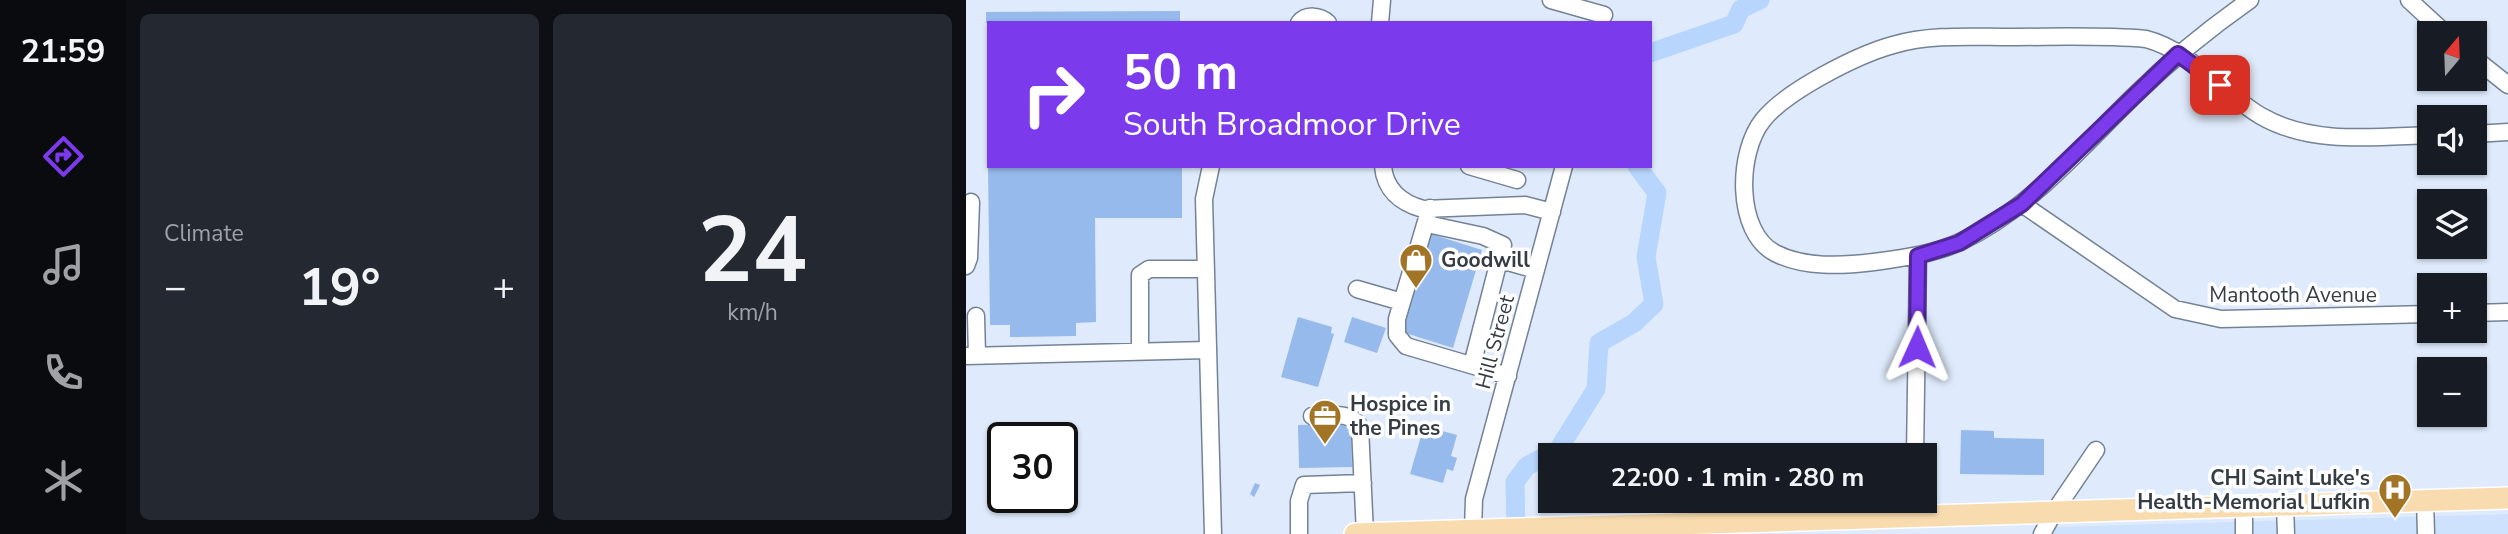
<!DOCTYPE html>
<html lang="en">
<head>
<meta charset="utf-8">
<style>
	body { margin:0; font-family:"Nunito Sans",sans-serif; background:#242831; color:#f1f3f6; height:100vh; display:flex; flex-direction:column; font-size:26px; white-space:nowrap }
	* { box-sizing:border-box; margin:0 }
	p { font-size:23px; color:#9ea1a6 }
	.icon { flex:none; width:38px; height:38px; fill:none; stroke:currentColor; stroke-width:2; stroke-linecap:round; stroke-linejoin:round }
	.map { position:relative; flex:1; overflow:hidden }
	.panel { display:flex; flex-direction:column; gap:14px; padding:14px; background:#0d0f14; width:840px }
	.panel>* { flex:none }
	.guide { position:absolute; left:21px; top:21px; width:665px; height:147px; border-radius:0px; box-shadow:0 2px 5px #0004; background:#7c3aed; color:#fff; overflow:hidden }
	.needle { width:46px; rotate:19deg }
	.controls { position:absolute; left:1451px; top:21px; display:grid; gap:14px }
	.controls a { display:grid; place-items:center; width:70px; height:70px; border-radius:0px; background:#171b24; box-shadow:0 2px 5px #0004; font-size:35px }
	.speed { position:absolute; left:21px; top:422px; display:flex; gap:14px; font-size:35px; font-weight:700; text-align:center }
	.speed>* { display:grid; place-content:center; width:91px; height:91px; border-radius:50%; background:#171b24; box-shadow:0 2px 5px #0004; line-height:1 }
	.speed .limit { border:4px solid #111; border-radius:10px; background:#fff; color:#111 }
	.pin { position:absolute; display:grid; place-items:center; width:60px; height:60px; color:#fff; margin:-30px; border-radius:14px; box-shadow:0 4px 10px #0006 }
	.me { position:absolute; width:77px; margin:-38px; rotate:1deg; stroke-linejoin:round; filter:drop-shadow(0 0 5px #0008) }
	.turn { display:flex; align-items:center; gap:24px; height:147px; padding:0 21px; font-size:32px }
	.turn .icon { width:91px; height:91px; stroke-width:2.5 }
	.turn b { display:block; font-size:49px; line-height:60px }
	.big { font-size:52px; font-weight:700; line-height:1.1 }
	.panel .card { flex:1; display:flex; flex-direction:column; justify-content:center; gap:10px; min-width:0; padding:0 24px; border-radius:10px; background:#242831 }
	.panel .dial { align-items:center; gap:0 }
	.dial b { font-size:91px; line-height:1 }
	.heat { display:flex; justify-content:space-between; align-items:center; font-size:38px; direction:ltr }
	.panel .tiles { flex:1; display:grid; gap:14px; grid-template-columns:repeat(2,1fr) }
	.trip { position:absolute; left:572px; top:443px; width:399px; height:70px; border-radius:0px; background:#171b24; box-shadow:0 2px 5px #0004; font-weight:700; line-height:70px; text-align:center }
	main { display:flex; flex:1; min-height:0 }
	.dock { display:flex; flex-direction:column; width:126px; justify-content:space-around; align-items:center; background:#090b0e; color:#9ea1a6 }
	.dock .icon { width:49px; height:49px }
	.dock .active { color:#7c3aed }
	.dock b { font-size:32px; color:#f1f3f6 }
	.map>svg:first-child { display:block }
</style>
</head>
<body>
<main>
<nav class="dock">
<b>21:59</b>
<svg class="icon active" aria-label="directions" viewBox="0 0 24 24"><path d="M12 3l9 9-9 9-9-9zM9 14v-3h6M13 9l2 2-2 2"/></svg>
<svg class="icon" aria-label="music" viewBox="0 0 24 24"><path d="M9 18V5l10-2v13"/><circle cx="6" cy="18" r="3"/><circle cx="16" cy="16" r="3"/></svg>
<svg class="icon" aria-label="phone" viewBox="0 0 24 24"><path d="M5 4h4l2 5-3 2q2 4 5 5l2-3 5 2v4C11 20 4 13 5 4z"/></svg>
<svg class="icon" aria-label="climate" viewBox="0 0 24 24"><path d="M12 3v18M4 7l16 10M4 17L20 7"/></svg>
</nav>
<section class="panel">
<div class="tiles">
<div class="card"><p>Climate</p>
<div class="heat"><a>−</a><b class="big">19°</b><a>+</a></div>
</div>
<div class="card dial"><b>24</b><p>km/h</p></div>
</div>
</section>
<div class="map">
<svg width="1542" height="534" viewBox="0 0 1542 534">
	<rect width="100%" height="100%" fill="#dfebfc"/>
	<path fill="#cee2fe" d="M 1542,514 L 1542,534 L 1086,534 L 1090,527 Z"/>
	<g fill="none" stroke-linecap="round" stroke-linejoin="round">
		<path stroke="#b8d5fe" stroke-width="19" d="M 684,53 L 768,24 L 775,9 L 794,0
			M 550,534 L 549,482 L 561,466 L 592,450 L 630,389 L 633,343 L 668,323 L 688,304 L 680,257 L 691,193 L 671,166"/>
	</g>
	<path fill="#96baec" d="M 214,11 L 214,23 L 20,23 L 20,12 Z
		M 22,166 L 216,166 L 216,218 L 129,218 L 130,322 L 110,323 L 110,336 L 44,337 L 44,325 L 24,325 Z
		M 462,233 L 516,250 L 487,348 L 433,331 Z
		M 332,317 L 366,327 L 365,333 L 368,334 L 352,387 L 315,377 Z
		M 386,317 L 420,328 L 411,353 L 378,342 Z
		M 385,424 L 386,467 L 333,468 L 332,425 Z
		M 458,426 L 491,435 L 485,456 L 491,458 L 487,471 L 481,469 L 477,483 L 444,474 Z
		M 995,430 L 1028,431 L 1028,438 L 1078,439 L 1078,475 L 994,474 Z
		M 289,483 L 294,485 L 288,497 L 284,494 Z"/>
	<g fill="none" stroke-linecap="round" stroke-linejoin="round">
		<defs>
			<path id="minor" d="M 585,0 L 638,15
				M 1284,0 C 1244,28 1206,59 1171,93 C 1116,146 1065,208 996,241 C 969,254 937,258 908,262 C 876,266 838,268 809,253 C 769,232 771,152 797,120 C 820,91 891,55 927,45 C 965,34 1005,37 1045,37 C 1089,37 1135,35 1180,39 C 1224,50 1256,93 1295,116 C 1345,145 1408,137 1463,135
				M 1443,0 L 1479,33
				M 333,23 C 340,14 354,15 362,23
				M 414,23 L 416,0
				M 1508,58 L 1542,85
				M 1508,134 L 1542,132
				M 245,166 L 238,199 L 247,534
				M 417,166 C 419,190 435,203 457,209 L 559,205 L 586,212
				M 503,166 L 551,180
				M 1056,204 L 1209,309 L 1255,319 L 1463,314
				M 464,208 L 431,319 L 431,335 L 440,346 L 542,376
				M 461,224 L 517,236 L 537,245 L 506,365
				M 535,260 L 570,270
				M 0,266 L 3,258 L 5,202
				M 391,289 L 436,302
				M 1508,313 L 1542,312
				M 10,316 L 11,356
				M 174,352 L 174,275 L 183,269 L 239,269
				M 0,356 L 241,350
				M 346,416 C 363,416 385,410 394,427 L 399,534
				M 949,455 L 952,256
				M 1459,500 L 1460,534
				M 1319,505 L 1320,534
				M 1278,506 L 1278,534
				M 507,530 L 508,499 L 598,166
				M 333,534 L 333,501 L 338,485 L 397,483
				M 1076,534 L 1088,512 L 1130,450"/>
			<path id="major" d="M 389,534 L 1542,498"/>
		</defs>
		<use href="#minor" stroke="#748295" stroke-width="19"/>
		<use href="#major" stroke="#fff" stroke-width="24"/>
		<use href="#minor" stroke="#fff" stroke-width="16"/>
		<use href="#major" stroke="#f8dcb0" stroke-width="21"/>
	</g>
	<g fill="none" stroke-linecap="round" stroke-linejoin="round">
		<defs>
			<path id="route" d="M 951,347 L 952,256 L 993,243 L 1056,204 L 1212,54 L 1254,85"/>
		</defs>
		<use href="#route" stroke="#51269a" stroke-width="18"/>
		<use href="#route" stroke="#7c3aed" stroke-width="12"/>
	</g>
	<defs>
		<symbol id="shop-pin" viewBox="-11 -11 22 30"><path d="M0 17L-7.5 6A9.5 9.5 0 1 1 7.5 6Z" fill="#a27426" stroke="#fff"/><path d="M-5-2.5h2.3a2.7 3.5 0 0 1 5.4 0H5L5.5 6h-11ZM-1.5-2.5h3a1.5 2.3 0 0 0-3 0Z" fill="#fff"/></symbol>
		<symbol id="office-pin" viewBox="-11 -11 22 30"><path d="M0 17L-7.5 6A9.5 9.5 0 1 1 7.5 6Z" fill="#a27426" stroke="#fff"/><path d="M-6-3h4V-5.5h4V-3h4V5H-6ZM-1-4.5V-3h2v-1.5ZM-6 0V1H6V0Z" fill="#fff"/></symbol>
		<symbol id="hospital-pin" viewBox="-11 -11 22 30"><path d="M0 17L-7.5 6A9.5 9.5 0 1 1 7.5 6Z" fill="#a27426" stroke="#fff"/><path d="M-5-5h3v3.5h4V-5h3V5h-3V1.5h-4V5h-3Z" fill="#fff"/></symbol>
	</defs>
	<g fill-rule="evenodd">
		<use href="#shop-pin" x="431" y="241" width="38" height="52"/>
		<use href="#office-pin" x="340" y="397" width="38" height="52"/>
		<use href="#hospital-pin" x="1410" y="471" width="38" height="52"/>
	</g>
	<g text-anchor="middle" stroke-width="7" stroke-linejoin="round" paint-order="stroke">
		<g font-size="21" font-weight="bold" fill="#353c44" stroke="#fff" text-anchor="start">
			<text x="475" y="267">Goodwill</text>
			<text x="384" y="411">Hospice in<tspan x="384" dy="24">the Pines</tspan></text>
			<text x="1404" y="485" text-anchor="end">CHI Saint Luke's<tspan x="1404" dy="24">Health-Memorial Lufkin</tspan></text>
		</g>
		<g font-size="21" fill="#353c44" stroke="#fff">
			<text x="1327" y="302">Mantooth Avenue</text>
			<text transform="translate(529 342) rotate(-75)" y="7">Hill Street</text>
		</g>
	</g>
</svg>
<div class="controls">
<a><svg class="needle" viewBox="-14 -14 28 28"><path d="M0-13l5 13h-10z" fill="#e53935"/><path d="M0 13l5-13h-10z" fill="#9ea1a6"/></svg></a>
<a><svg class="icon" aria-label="sound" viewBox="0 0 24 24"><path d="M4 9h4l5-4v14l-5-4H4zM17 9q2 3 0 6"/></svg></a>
<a><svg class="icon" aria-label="layers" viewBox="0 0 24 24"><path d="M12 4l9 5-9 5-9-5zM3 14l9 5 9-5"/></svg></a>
<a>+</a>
<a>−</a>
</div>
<div class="speed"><div class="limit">30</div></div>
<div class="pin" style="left:1254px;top:85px;background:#d93025"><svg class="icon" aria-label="arrive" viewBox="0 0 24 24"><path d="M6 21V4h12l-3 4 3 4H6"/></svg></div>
<svg class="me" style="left:951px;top:347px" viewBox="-20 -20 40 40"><path d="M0-17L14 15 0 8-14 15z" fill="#7c3aed" stroke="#fff" stroke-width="4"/></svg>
<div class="trip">22:00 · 1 min · 280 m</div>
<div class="guide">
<div class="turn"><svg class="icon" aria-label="right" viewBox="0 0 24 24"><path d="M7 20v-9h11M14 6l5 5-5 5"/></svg><div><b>50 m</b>South Broadmoor Drive</div></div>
</div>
</div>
</main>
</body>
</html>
